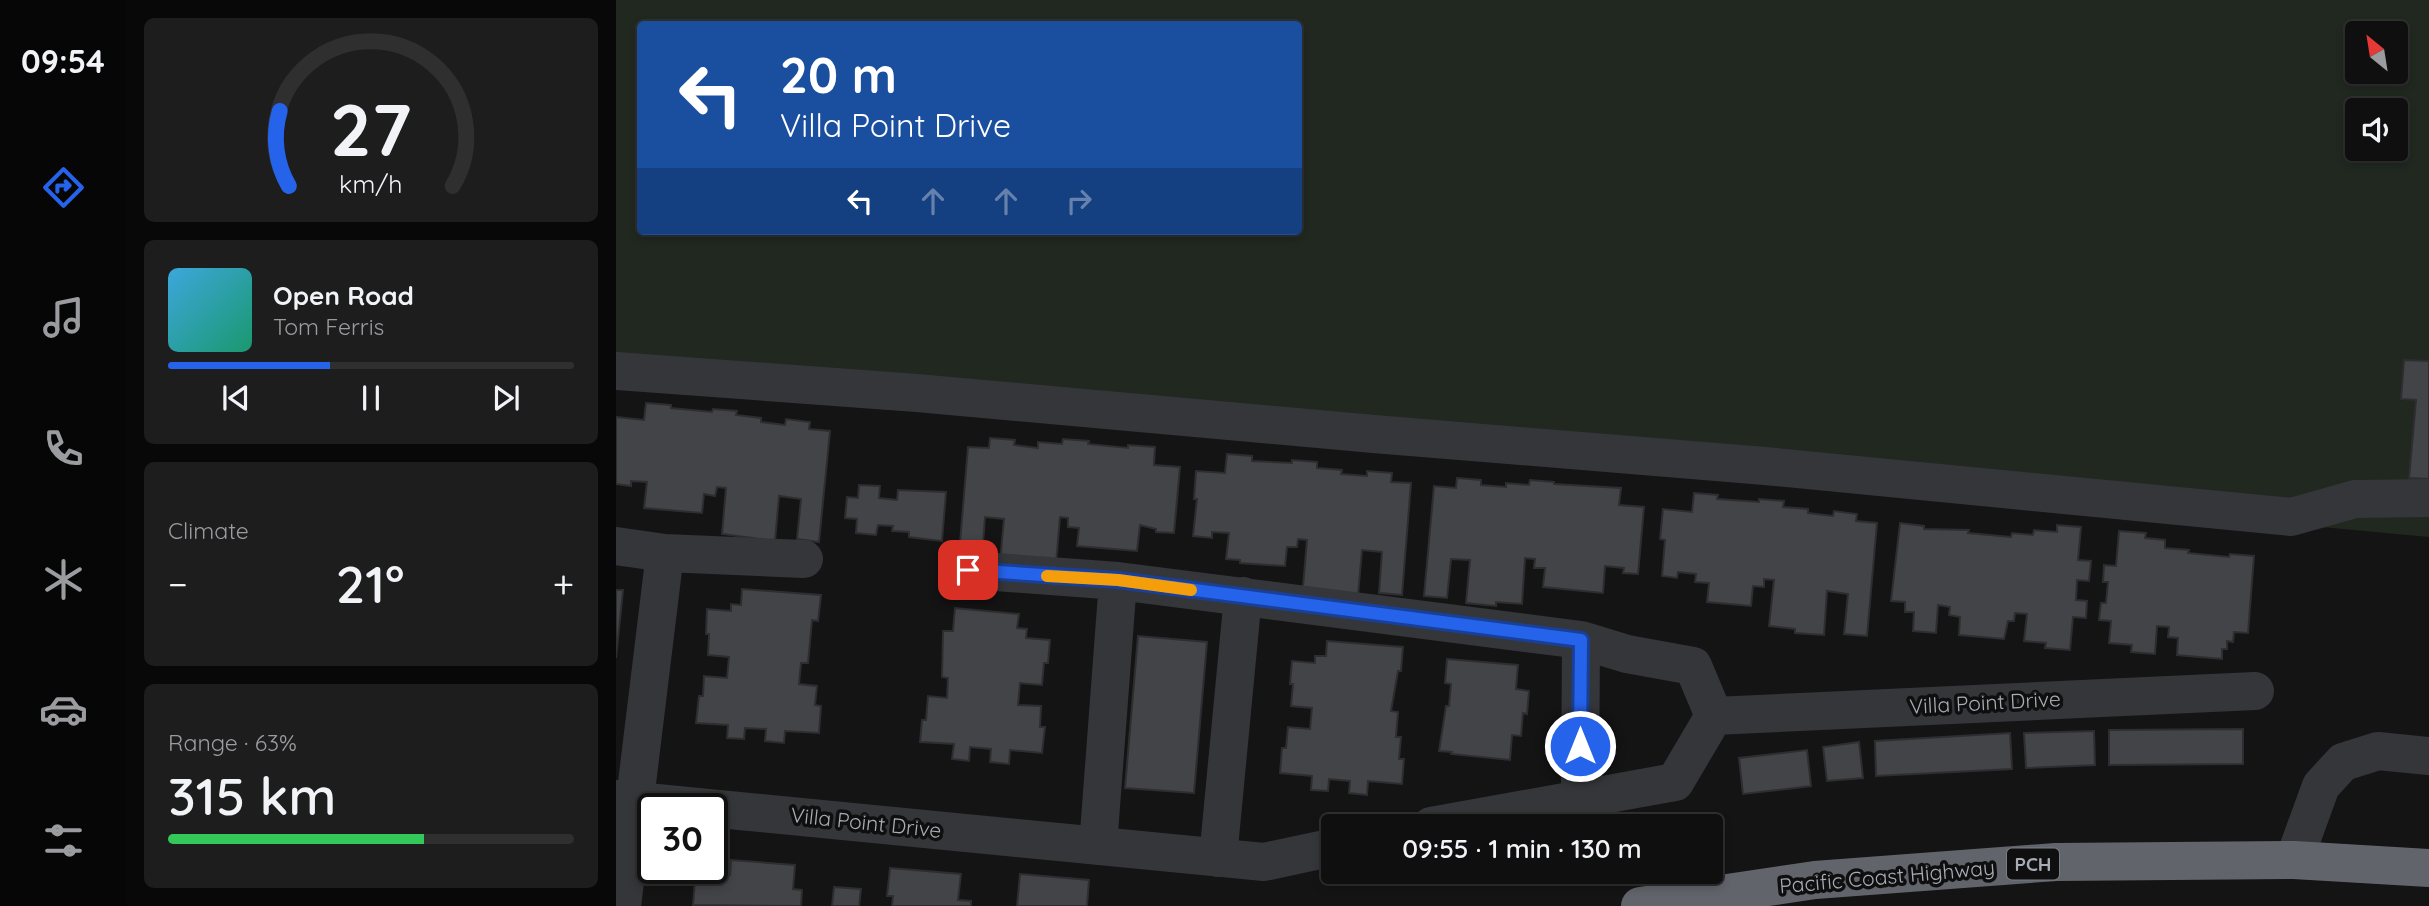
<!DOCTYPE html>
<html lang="en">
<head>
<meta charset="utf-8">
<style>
	body { margin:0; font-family:Quicksand,sans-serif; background:#1d1d1e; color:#f1f3f6; height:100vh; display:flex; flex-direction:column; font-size:26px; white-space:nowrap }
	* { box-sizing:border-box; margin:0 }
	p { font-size:23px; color:#9b9c9f }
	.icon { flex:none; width:38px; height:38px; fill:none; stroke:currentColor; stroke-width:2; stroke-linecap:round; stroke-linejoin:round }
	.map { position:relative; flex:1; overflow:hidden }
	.side { display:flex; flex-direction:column; gap:18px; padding:18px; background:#080809; width:490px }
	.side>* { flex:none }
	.top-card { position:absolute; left:21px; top:21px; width:665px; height:214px; border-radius:7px; box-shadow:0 4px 10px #0003,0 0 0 2px #2f2f30; background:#1a4fa0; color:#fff; overflow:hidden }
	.needle { width:46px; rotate:330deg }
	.buttons { position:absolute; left:1729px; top:21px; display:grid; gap:14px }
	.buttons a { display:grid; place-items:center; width:63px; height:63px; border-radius:7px; background:#0f0f10; box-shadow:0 4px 10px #0003,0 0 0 2px #2f2f30; font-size:35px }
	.speed { position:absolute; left:21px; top:793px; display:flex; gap:14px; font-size:35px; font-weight:700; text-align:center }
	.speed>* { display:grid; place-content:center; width:91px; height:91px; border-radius:50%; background:#0f0f10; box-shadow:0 4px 10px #0003,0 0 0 2px #2f2f30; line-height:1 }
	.speed .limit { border:4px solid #111; border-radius:10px; background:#fff; color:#111 }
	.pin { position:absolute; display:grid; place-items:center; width:60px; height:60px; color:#fff; margin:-30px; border-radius:14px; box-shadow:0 4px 10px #0006 }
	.me { position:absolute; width:77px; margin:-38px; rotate:0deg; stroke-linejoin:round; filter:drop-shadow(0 0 5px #0008) }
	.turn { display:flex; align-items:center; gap:24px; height:147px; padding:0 28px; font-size:32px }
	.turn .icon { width:91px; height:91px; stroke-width:2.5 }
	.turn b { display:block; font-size:49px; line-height:60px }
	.lanes { display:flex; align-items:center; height:66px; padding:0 28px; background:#0003; justify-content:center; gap:35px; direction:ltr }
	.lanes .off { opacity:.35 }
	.big { font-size:52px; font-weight:600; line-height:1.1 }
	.side .tile { flex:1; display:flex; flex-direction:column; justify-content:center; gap:10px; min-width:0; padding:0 24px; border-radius:10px; background:#1d1d1e }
	.side .dial { align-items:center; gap:0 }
	.dial svg { height:182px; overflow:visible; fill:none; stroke:#2f2f30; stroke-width:7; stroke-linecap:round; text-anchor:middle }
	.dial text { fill:#f1f3f6; stroke:none }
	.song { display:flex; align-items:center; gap:21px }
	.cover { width:84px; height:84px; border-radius:10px; background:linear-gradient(135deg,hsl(200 70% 55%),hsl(160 70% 35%)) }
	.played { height:7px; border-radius:4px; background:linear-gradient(90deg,#2563eb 40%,#2f2f30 40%) }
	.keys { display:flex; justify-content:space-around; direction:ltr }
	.heat { display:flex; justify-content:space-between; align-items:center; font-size:38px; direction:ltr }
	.charge { height:10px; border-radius:5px; background:linear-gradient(90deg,#34c759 63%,#2f2f30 0) }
	.trip { position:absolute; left:705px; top:814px; width:402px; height:70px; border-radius:7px; background:#0f0f10; box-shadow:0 4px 10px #0003,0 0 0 2px #2f2f30; font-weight:600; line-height:70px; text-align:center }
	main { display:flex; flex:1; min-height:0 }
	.tab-bar { display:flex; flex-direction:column; width:126px; justify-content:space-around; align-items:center; background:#060606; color:#9b9c9f }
	.tab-bar .icon { width:49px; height:49px }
	.tab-bar .on { color:#2563eb }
	.tab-bar b { font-size:32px; color:#f1f3f6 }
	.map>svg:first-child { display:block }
</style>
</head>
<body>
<main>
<nav class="tab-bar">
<b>09:54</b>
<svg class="icon on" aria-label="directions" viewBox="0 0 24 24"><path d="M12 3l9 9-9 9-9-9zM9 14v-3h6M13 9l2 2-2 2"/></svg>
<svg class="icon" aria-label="music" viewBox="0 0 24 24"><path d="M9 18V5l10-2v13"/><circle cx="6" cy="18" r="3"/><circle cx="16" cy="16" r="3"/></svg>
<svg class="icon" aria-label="phone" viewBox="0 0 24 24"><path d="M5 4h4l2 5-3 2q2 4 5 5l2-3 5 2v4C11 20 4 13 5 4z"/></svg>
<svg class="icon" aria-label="climate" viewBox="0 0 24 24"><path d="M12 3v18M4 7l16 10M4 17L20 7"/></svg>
<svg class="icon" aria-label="car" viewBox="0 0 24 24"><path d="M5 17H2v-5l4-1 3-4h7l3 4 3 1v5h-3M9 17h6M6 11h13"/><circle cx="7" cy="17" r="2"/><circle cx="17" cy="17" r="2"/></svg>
<svg class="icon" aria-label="filters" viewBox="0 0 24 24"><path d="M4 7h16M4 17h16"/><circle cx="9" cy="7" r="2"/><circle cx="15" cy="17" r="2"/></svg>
</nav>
<section class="side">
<div class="tile dial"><svg viewBox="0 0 100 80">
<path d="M14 69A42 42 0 1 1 86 69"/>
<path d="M14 69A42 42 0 0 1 10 36" stroke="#2563eb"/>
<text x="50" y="56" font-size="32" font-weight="700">27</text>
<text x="50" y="72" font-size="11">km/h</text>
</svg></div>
<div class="tile">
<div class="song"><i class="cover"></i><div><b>Open Road</b><p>Tom Ferris</p></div></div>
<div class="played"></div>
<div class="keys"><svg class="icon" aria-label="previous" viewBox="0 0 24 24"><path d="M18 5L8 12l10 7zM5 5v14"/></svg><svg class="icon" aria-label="pause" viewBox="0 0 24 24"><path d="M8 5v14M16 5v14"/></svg><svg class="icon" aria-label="next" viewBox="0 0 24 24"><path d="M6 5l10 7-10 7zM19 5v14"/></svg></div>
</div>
<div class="tile"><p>Climate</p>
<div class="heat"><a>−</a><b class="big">21°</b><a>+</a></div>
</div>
<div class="tile"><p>Range · 63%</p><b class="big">315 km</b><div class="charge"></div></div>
</section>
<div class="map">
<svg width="1813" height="906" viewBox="0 0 1813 906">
	<rect width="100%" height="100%" fill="#141415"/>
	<path fill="#202820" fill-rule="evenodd" d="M 0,0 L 1813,0 L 1813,537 L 0,369 ZM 24,24 L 682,24 L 682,231 L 24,231 ZM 1741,33 L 1780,33 L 1780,72 L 1741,72 ZM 1741,110 L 1780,110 L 1780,149 L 1741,149 Z"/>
	<path fill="#434448" stroke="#2e2e31" stroke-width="2" d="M 1788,360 L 1813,361 L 1813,479 L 1793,478 L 1800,400 L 1785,399 Z
		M 30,403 L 55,405 L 55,408 L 96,412 L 97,409 L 121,411 L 120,415 L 145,418 L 145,422 L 169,425 L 170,419 L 194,422 L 193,429 L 214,431 L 203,542 L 181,539 L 185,499 L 163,496 L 159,541 L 106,534 L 110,488 L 101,487 L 99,496 L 88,494 L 86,513 L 28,508 L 31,482 L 15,481 L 15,486 L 0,484 L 0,417 L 28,420 Z
		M 374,438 L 399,440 L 398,445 L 422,448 L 422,442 L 446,444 L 447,439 L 473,441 L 472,444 L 512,448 L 512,445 L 539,447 L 538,465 L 564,467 L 558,533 L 540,532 L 540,529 L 524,525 L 521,551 L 461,546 L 463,528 L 452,527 L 452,518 L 444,517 L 440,564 L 384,562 L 388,519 L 369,517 L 366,557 L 343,555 L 352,447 L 373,448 Z
		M 611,454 L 636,456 L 636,461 L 676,463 L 676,460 L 701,462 L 701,468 L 726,470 L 725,474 L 751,476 L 751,471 L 776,473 L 775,482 L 795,483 L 786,595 L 763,593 L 766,552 L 746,550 L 742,595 L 687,587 L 691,540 L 682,539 L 681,547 L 671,547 L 669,566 L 624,563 L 624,560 L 610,559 L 613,533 L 596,532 L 596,538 L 577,536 L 581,499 L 578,499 L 580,471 L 609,473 Z
		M 841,478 L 865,480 L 865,485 L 890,487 L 890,483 L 913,485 L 914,480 L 938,482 L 938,484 L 1005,488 L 1003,505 L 1028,507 L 1022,574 L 1007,573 L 1008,568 L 989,566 L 987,593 L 927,587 L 929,568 L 918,568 L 919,559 L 909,558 L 906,604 L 880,602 L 880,606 L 850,603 L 854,560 L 835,559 L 831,598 L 808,596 L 818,486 L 840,488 Z
		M 243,485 L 264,486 L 263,498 L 281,500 L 282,490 L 330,492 L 326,541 L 293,537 L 293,532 L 276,531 L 277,526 L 262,525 L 260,535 L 240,533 L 241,519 L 229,518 L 231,497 L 242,498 Z
		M 1078,493 L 1102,495 L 1101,499 L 1143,502 L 1143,499 L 1168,501 L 1167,507 L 1192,509 L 1192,513 L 1217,516 L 1218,511 L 1241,514 L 1240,521 L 1261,523 L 1251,636 L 1228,634 L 1232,594 L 1211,591 L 1208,635 L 1179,633 L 1179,629 L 1153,626 L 1158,580 L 1148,579 L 1148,587 L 1137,586 L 1135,606 L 1091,602 L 1093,583 L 1079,582 L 1080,574 L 1062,572 L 1061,578 L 1046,576 L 1049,540 L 1044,539 L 1047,509 L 1076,512 Z
		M 1284,523 L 1308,526 L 1308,529 L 1353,530 L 1352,533 L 1395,537 L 1396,533 L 1417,535 L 1418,530 L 1441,532 L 1441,525 L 1465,527 L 1462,560 L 1475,561 L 1473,581 L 1461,580 L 1460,600 L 1471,601 L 1470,618 L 1457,617 L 1454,650 L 1429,648 L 1430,643 L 1408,641 L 1411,614 L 1399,613 L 1398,621 L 1392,621 L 1388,639 L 1343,635 L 1344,617 L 1333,615 L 1334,607 L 1322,605 L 1320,633 L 1297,631 L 1298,612 L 1289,612 L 1289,602 L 1275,601 Z
		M 1503,531 L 1530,533 L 1529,538 L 1549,540 L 1549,548 L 1573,550 L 1572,553 L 1613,557 L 1614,554 L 1638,556 L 1632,633 L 1618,632 L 1617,642 L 1611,641 L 1611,649 L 1606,649 L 1606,659 L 1561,655 L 1562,638 L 1552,637 L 1553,627 L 1541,626 L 1539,654 L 1515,652 L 1516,645 L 1493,643 L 1495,621 L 1483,620 L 1485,603 L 1490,603 L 1492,582 L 1487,582 L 1488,565 L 1500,566 Z
		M 126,589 L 205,595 L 202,621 L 196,620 L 192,663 L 185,663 L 183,684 L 201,686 L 199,705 L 205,706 L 203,733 L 169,731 L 168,743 L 149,741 L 150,729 L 129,728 L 128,739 L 111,738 L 112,725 L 80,723 L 83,696 L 87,696 L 88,676 L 111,678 L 113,657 L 92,655 L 93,634 L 90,634 L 91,609 L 115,611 L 115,604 L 125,605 Z
		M 0,590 L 7,590 L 0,658 Z
		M 339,608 L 403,614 L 401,628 L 411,629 L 410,638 L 434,640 L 432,663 L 428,663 L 426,685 L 404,683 L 402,705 L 425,706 L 424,727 L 429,727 L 426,753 L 394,750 L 393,764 L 374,762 L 375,749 L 354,747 L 353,761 L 336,759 L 338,744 L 304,742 L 306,720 L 310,720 L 312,696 L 331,698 L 332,678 L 326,677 L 327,631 L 337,631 Z
		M 522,636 L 591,642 L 578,793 L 509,788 Z
		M 711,641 L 787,647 L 785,671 L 782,671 L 775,711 L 782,712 L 780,737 L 785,737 L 783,759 L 788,759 L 786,784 L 752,781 L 751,795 L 733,793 L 734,781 L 713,779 L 712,791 L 695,790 L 696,776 L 664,773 L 666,748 L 670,748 L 672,727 L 694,729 L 696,708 L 675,706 L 677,684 L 674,684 L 676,661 L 699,663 L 699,656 L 710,656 Z
		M 831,659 L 902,665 L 900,689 L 913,691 L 911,714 L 907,713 L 905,736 L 896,735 L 894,760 L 835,754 L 836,752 L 823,751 L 830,706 L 833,706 L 835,684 L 829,683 Z
		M 1627,729 L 1627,764 L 1493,765 L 1493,730 Z
		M 1478,731 L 1479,765 L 1410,768 L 1408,733 Z
		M 1394,733 L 1396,769 L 1260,776 L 1259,741 Z
		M 1243,742 L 1247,778 L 1211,781 L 1207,747 Z
		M 1191,750 L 1195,786 L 1127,794 L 1123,758 Z
		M 115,860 L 179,865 L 177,889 L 186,890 L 185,906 L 77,905 L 79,881 L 103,883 L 104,874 L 114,875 Z
		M 274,868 L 345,874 L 342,900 L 355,901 L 355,906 L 276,906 L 277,896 L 271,896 Z
		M 404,874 L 473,880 L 471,906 L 401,906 Z
		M 218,887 L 245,889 L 243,906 L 216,906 Z"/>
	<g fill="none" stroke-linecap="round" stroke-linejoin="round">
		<path stroke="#35363a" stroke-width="38" d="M 0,371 L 301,393 L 758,434 L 1149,466 L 1675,517 L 1739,499 L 1813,498
			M 0,546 L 49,553 L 188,559
			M 352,570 L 502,581 L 965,640 L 1011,654 L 1077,666 L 1098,716 L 1639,691
			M 0,799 L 648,862 L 718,847
			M 964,799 L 965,640
			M 815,826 L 1059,782 L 1098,716
			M 482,846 L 502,581
			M 602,858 L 627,596
			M 1678,860 L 1705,786 L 1727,762 L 1762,751 L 1813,756
			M 6,906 L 49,553"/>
		<path stroke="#61656b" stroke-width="38" d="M 1024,906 L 1199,880 L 1440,862 L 1678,860 L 1813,868"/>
	</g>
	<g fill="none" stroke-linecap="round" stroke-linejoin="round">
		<defs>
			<path id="route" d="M 352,570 L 502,580 L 965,640 L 964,746"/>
		</defs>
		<use href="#route" stroke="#184099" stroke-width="18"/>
		<use href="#route" stroke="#2563eb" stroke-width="12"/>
		<path stroke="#f59e0b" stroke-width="12" d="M 431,576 L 502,580 L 575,590"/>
	</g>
	<g text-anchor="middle" stroke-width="7" stroke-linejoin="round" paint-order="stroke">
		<rect fill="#0f0f10" stroke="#797e84" stroke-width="2" x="1391" y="848.5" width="52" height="31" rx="5"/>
		<g font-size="19" font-weight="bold" fill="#a6adb5">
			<text x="1417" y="871">PCH</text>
		</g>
		<g font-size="21" fill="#a6adb5" stroke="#0f0f10">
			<text transform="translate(1369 703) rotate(-3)" y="7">Villa Point Drive</text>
			<text transform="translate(250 823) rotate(6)" y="7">Villa Point Drive</text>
			<text transform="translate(1271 877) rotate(-5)" y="7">Pacific Coast Highway</text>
		</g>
	</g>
</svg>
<div class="buttons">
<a><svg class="needle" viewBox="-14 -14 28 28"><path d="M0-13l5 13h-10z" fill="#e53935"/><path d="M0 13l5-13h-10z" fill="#9b9c9f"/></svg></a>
<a><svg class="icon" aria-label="sound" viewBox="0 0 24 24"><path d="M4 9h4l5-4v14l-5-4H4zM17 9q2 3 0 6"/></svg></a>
</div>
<div class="speed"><div class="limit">30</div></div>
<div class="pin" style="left:352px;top:570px;background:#d93025"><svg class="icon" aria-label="arrive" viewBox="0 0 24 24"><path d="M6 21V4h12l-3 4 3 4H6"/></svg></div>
<svg class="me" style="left:964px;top:746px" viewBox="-20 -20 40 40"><circle r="17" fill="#2563eb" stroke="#fff" stroke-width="3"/><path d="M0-11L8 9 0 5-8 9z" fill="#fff"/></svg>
<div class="trip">09:55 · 1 min · 130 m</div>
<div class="top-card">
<div class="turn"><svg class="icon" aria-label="left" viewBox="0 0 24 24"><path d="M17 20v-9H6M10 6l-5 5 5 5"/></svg><div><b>20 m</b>Villa Point Drive</div></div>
<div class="lanes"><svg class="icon" aria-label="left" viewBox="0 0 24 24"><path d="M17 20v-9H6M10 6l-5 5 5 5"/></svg><svg class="icon off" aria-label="ahead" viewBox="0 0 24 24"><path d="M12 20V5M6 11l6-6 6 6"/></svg><svg class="icon off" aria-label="ahead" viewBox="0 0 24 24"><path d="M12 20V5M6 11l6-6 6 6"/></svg><svg class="icon off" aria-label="right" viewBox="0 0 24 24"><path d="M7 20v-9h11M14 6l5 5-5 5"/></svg></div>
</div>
</div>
</main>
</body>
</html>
